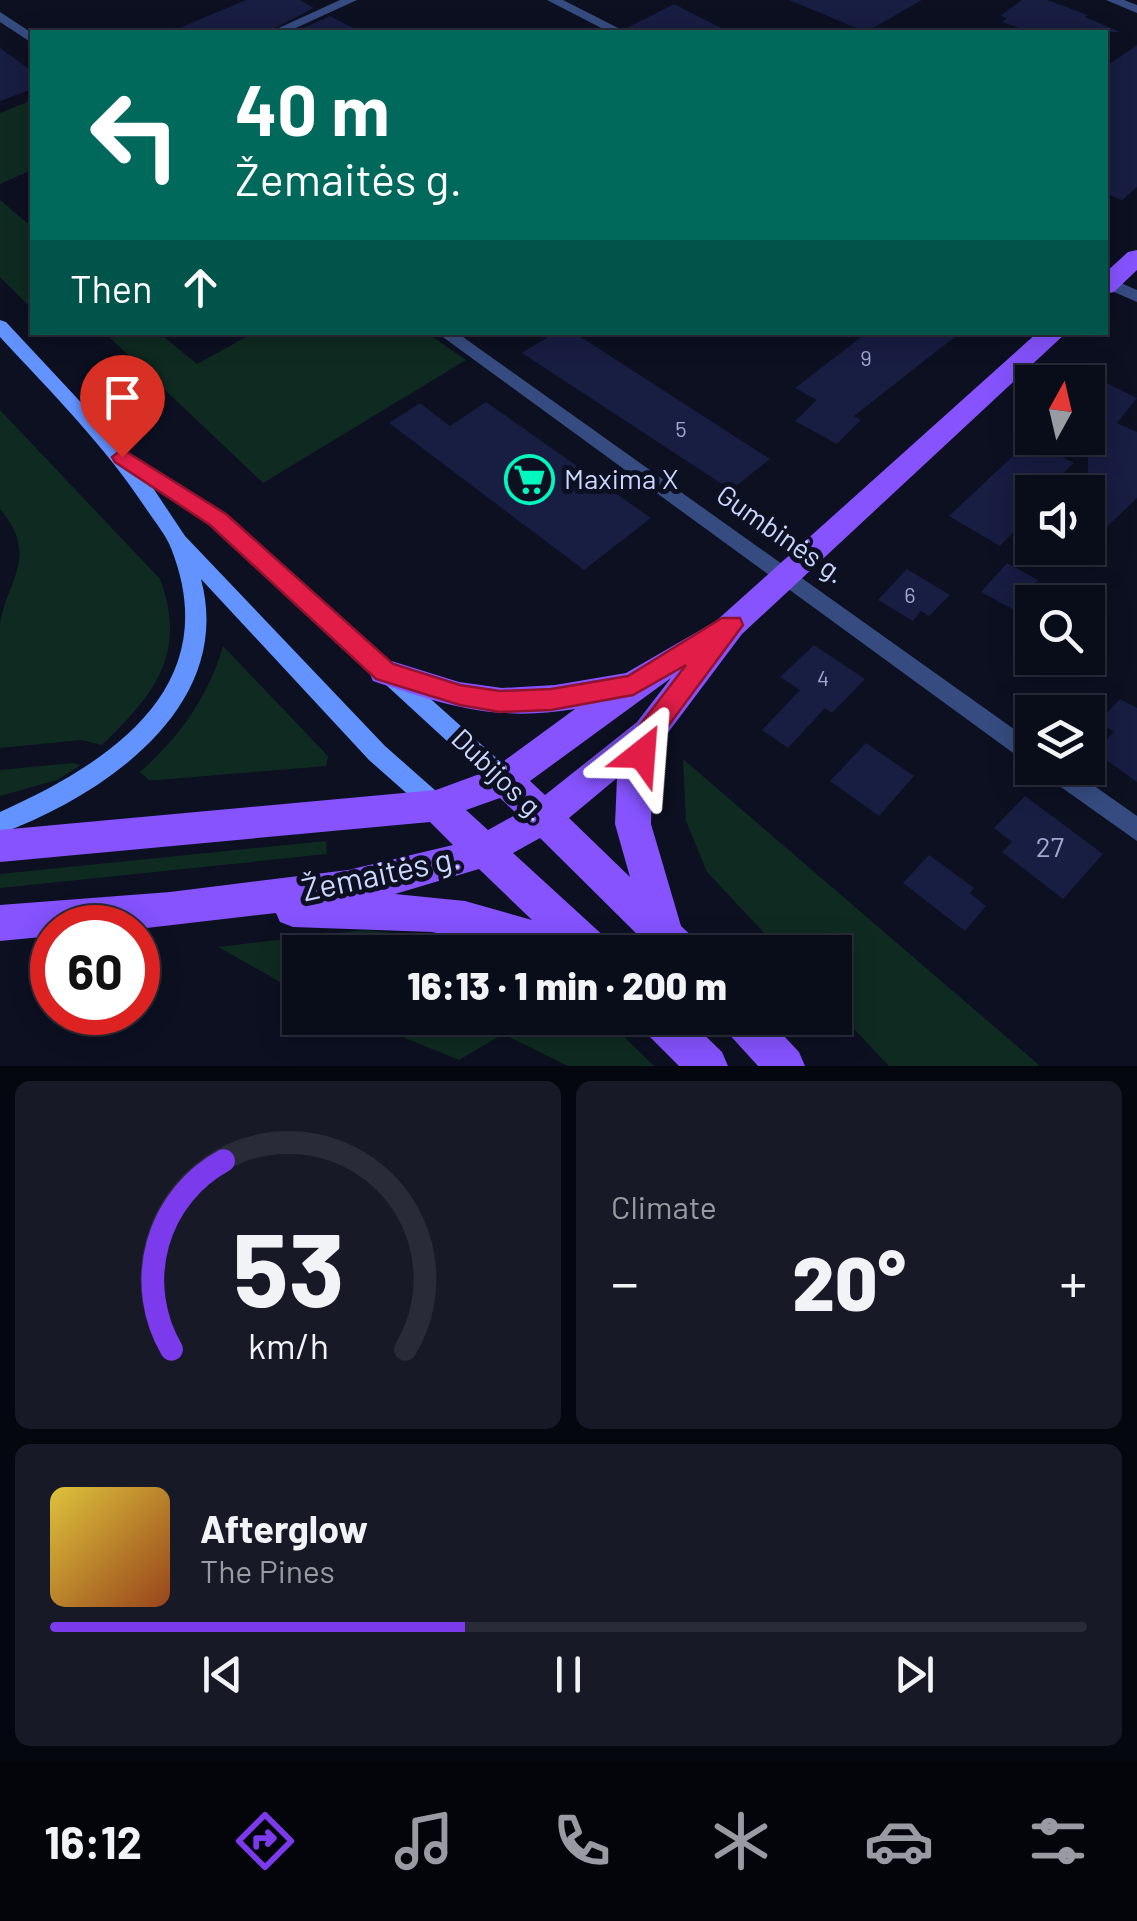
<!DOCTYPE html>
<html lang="en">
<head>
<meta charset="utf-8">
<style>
	body { margin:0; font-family:Barlow,sans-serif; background:#171a26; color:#f1f3f6; height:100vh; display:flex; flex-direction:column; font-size:38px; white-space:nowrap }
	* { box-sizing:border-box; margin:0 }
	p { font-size:32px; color:#999ba2 }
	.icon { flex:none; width:55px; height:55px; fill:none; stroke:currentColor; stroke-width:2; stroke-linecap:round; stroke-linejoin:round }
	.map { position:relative; height:1066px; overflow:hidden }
	.sheet { display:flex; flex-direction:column; gap:15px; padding:15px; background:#05070e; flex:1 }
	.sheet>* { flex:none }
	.hud { position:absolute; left:30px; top:30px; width:1078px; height:305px; border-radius:0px; box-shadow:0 5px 25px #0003,0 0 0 2px #292c38; background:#00695c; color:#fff; overflow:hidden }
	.needle { width:65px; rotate:8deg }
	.buttons { position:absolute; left:1015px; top:365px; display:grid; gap:20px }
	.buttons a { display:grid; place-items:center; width:90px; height:90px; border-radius:0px; background:#090c19; box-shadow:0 5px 25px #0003,0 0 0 2px #292c38; font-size:50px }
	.speed { position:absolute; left:30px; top:905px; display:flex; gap:20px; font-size:50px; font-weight:700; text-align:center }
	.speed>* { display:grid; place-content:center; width:130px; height:130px; border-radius:50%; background:#090c19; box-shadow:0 5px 25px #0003,0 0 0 2px #292c38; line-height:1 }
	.speed .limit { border:15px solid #d22; background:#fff; color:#111 }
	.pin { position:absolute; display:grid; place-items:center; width:85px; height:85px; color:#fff; margin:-102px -42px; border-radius:50% 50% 50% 0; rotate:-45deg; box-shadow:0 0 10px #0007 }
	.pin .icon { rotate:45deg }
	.me { position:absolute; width:110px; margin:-55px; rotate:28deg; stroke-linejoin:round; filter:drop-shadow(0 0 8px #0008) }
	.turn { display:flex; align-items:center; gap:35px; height:210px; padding:0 40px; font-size:45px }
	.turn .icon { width:130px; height:130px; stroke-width:2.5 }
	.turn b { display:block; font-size:70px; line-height:85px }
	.then { display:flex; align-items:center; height:95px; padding:0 40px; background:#0003; gap:20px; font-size:38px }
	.big { font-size:75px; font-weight:800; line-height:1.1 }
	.sheet .tile { flex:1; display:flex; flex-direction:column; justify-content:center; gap:15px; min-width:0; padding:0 35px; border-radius:15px; background:#171a26 }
	.sheet .dial { align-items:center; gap:0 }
	.dial svg { height:260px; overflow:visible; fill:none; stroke:#292c38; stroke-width:7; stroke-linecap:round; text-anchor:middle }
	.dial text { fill:#f1f3f6; stroke:none }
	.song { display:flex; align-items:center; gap:30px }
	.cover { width:120px; height:120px; border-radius:15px; background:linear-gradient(135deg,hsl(50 70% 55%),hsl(20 70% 35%)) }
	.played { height:10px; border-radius:5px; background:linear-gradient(90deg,#7c3aed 40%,#292c38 40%) }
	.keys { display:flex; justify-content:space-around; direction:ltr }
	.heat { display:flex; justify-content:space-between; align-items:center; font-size:55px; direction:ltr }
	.sheet .tiles { flex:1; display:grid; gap:15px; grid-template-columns:1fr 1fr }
	.tile:last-child { grid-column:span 2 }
	.trip { position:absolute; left:282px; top:935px; width:570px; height:100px; border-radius:0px; background:#090c19; box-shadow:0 5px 25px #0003,0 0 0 2px #292c38; font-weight:800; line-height:100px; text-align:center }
	.tab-bar { display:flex; height:160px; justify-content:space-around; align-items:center; background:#04050a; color:#999ba2 }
	.tab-bar .icon { width:70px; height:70px }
	.tab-bar .current { color:#7c3aed }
	.tab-bar b { font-size:45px; color:#f1f3f6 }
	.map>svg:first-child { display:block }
</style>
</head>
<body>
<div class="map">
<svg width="1137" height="1066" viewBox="0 0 1137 1066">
	<rect width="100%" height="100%" fill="#0c1021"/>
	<path fill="#0f2b21" d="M 32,100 L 32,170 L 0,184 L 0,113 Z
		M 0,200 L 32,227 L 32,309 L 0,277 Z
		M 105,333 L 159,333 L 197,364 L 255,332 L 427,333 L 466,360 L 263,483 Z
		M 0,410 L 160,579 C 188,654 154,695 102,745 L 81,740 L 0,748 C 0,708 0,663 0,624 C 7,580 40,556 0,509 Z
		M 223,646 L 328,756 L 326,766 L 158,780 L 149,780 L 140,772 C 180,736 208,698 223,646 Z
		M 683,759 L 1040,1066 L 889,1066 L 835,1009 L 835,952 L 782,952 L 707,872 L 686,821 Z
		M 73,763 L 81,765 L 57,780 L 0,796 L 0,770 Z
		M 326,841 L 327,854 L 0,888 L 0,874 Z
		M 365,930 L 470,941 L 505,952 L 300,952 L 300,993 L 218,947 Z
		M 356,1018 L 605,1018 L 654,1066 L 568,1066 L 503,1034 L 459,1060 Z"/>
	<path fill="#181d42" d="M 246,0 L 300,0 L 314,8 L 267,32 L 170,32 Z
		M 789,0 L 922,0 L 866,32 Z
		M 1022,0 L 1047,0 L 1088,15 L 1085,17 L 1120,32 L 1031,32 L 1002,22 L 1007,18 L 1000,16 Z
		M 674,4 L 729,32 L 629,32 L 627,28 Z
		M 330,16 L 360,32 L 295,32 Z
		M 1137,45 L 1137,187 L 1122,200 L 1105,193 L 1105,67 Z
		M 0,48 L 32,71 L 32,89 L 0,101 Z
		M 556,332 L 573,332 L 770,459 L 731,490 L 522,353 Z
		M 868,332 L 961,332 L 854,416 L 861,420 L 837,444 L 795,421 L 817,400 L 795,388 Z
		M 1088,374 L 1137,398 L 1117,423 L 1137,432 L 1137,498 L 1088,545 Z
		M 486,402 L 651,518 L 584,570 L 389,423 L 420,403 L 450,426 Z
		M 1031,439 L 1074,463 L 1043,492 L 1032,492 L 1032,513 L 1000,546 L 949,516 Z
		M 1007,563 L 1038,580 L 1012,609 L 981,592 Z
		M 907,569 L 950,595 L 929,616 L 921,611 L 913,621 L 878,600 Z
		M 814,645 L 865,679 L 832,713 L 825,708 L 788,748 L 762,730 L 800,690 L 780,677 Z
		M 1120,699 L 1137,708 L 1137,782 L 1095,752 L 1114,732 L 1098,722 Z
		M 866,743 L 914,776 L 879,816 L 830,781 Z
		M 1025,796 L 1103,854 L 1063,899 L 1002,852 L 1012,842 L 994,828 Z
		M 929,855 L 974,888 L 970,893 L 986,906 L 965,931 L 903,883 Z"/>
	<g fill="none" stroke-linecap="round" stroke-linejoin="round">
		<path fill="#364c81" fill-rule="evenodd" d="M 340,0 L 357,0 L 287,32 L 270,32 Z
			M 547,0 L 563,0 L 626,32 L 609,32 Z
			M 1106,0 L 1124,0 L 1137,5 L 1137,13 Z
			M 0,12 L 32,33 L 32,43 L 0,22 Z
			M 1105,276 L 1137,290 L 1137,302 L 1105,288 Z
			M 436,332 L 456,332 L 1032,742 L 1032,764 L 1024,761 Z
			M 1040,768 L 1069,768 L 1137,816 L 1137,841 L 1044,775 Z"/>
		<path fill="#6393ff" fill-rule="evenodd" d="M 0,320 L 6,322 L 131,456 L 225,514 L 513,773 L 517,780 L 513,787 L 505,790 L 497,787 L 211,524 L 151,485 L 185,536 L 385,746 L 445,799 L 449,806 L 445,813 L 437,816 L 429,813 L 369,760 L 201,579 C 235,707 104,795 0,834 L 0,812 C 111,762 226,687 171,548 C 166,535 155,522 147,510 C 105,446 52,393 0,337 Z"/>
		<path fill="#8653ff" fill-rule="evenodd" d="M 1137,250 L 1137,270 L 1114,292 L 1105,294 L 1105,273 L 1128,252 Z
			M 1038,332 L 1067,332 L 742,634 L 664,738 L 652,776 L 651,824 L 681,926 L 695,939 L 700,952 L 655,952 L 540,838 L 513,853 L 607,939 L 612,952 L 523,952 L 432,932 L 293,927 L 280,922 L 276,913 L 138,929 L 52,928 L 52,936 L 0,941 L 0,905 L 170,892 L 348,870 L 453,845 L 430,822 L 0,862 L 0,830 L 436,790 L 493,769 L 575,709 C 497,722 447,706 373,681 L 369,672 L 373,663 L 385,659 L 459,682 L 502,688 L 555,685 L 626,673 L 716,621 ZM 671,678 L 637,722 L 545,795 L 530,781 ZM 617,778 L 615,824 L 630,877 L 569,818 ZM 500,798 L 517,814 L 488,830 L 466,810 ZM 479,869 L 532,920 L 465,901 L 395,894 Z
			M 639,1018 L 687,1018 L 722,1052 L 728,1066 L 679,1066 L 645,1032 Z
			M 721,1018 L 767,1018 L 799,1052 L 805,1066 L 758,1066 L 727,1032 Z"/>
	</g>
	<path fill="#e11d48" stroke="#92132f" stroke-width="2.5" d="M 122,449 L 226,514 L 393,664 L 460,685 L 500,691 L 551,689 L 628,676 L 722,618 L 740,618 L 743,625 L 660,737 L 651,762 L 642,765 L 633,762 L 629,754 L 640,725 L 686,665 L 633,695 L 551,710 L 500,712 L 460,705 L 376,679 L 210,525 L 115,462 L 112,457 Z"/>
	<defs>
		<symbol id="supermarket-ring" viewBox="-11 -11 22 22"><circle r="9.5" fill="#0c1021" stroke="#00f7be" stroke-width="1.5"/><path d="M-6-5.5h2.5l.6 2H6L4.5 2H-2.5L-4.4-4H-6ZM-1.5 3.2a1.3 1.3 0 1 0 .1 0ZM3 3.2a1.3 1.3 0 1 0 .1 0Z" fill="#00f7be"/></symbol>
	</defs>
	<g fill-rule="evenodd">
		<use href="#supermarket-ring" x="502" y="452" width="55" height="55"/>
	</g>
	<g text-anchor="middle" stroke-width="10" stroke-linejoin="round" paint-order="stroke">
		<g font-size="22" fill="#9fa8d0">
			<text x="866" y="366">9</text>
			<text x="681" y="437">5</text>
			<text x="910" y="603">6</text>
			<text x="823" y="686">4</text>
		</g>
		<g font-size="28" fill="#ccd7ff" stroke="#0c1021" text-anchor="start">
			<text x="564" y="489">Maxima X</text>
		</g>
		<g font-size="28" fill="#ccd7ff" stroke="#0c1021">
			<text transform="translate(781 534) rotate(35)" y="10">Gumbinės g.</text>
			<text transform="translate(499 775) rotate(44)" y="10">Dubijos g.</text>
		</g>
		<g font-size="28" fill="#9fa8d0">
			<text x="1050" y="857">27</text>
		</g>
		<g font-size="32" fill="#ccd7ff" stroke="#0c1021">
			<text transform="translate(381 874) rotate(-12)" y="11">Žemaitės g.</text>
		</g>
	</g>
</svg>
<div class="buttons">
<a><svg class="needle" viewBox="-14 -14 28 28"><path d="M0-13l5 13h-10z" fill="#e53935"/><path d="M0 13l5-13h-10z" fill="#999ba2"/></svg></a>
<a><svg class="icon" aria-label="sound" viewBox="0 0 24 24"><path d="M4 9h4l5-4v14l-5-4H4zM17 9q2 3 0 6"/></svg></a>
<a><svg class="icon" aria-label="search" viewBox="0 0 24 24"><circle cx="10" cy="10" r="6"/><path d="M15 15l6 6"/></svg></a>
<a><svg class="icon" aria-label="layers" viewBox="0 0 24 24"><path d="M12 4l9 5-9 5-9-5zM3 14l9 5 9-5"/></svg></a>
</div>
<div class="speed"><div class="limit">60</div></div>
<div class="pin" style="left:122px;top:457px;background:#d93025"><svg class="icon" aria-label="arrive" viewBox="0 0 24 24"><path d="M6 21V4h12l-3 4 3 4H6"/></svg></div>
<svg class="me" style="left:642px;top:754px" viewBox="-20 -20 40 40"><path d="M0-17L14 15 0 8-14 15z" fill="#e11d48" stroke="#fff" stroke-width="4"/></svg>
<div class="trip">16:13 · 1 min · 200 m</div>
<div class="hud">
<div class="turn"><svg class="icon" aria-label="left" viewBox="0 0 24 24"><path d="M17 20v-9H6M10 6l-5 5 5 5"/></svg><div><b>40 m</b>Žemaitės g.</div></div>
<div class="then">Then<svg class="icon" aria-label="ahead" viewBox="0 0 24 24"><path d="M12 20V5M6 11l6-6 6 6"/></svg></div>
</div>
</div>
<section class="sheet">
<div class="tiles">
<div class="tile dial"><svg viewBox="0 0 100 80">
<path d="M14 69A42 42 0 1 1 86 69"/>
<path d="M14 69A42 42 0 0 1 30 11" stroke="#7c3aed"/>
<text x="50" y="56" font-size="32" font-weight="700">53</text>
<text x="50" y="72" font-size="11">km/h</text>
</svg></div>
<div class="tile"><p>Climate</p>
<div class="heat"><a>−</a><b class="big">20°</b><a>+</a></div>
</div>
<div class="tile">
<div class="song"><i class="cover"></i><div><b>Afterglow</b><p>The Pines</p></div></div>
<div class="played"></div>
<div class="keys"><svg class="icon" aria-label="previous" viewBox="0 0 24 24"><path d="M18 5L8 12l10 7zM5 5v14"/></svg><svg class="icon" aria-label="pause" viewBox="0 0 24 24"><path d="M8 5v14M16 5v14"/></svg><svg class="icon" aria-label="next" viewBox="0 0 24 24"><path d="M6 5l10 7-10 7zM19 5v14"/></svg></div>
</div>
</div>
</section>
<nav class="tab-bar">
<b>16:12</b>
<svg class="icon current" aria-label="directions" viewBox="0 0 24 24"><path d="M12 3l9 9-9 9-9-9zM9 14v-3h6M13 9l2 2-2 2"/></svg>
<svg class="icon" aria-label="music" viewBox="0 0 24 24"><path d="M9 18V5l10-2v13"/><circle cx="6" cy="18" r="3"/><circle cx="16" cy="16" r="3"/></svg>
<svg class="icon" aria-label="phone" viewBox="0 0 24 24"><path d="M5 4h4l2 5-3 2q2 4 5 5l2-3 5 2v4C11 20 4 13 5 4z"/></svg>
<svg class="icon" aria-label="climate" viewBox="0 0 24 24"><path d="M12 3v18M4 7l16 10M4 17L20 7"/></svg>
<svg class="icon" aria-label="car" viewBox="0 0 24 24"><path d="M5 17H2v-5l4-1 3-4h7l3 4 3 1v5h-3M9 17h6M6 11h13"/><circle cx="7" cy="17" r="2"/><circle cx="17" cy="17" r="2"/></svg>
<svg class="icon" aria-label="filters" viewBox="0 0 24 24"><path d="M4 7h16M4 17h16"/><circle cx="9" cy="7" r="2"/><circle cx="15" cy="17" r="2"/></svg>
</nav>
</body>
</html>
